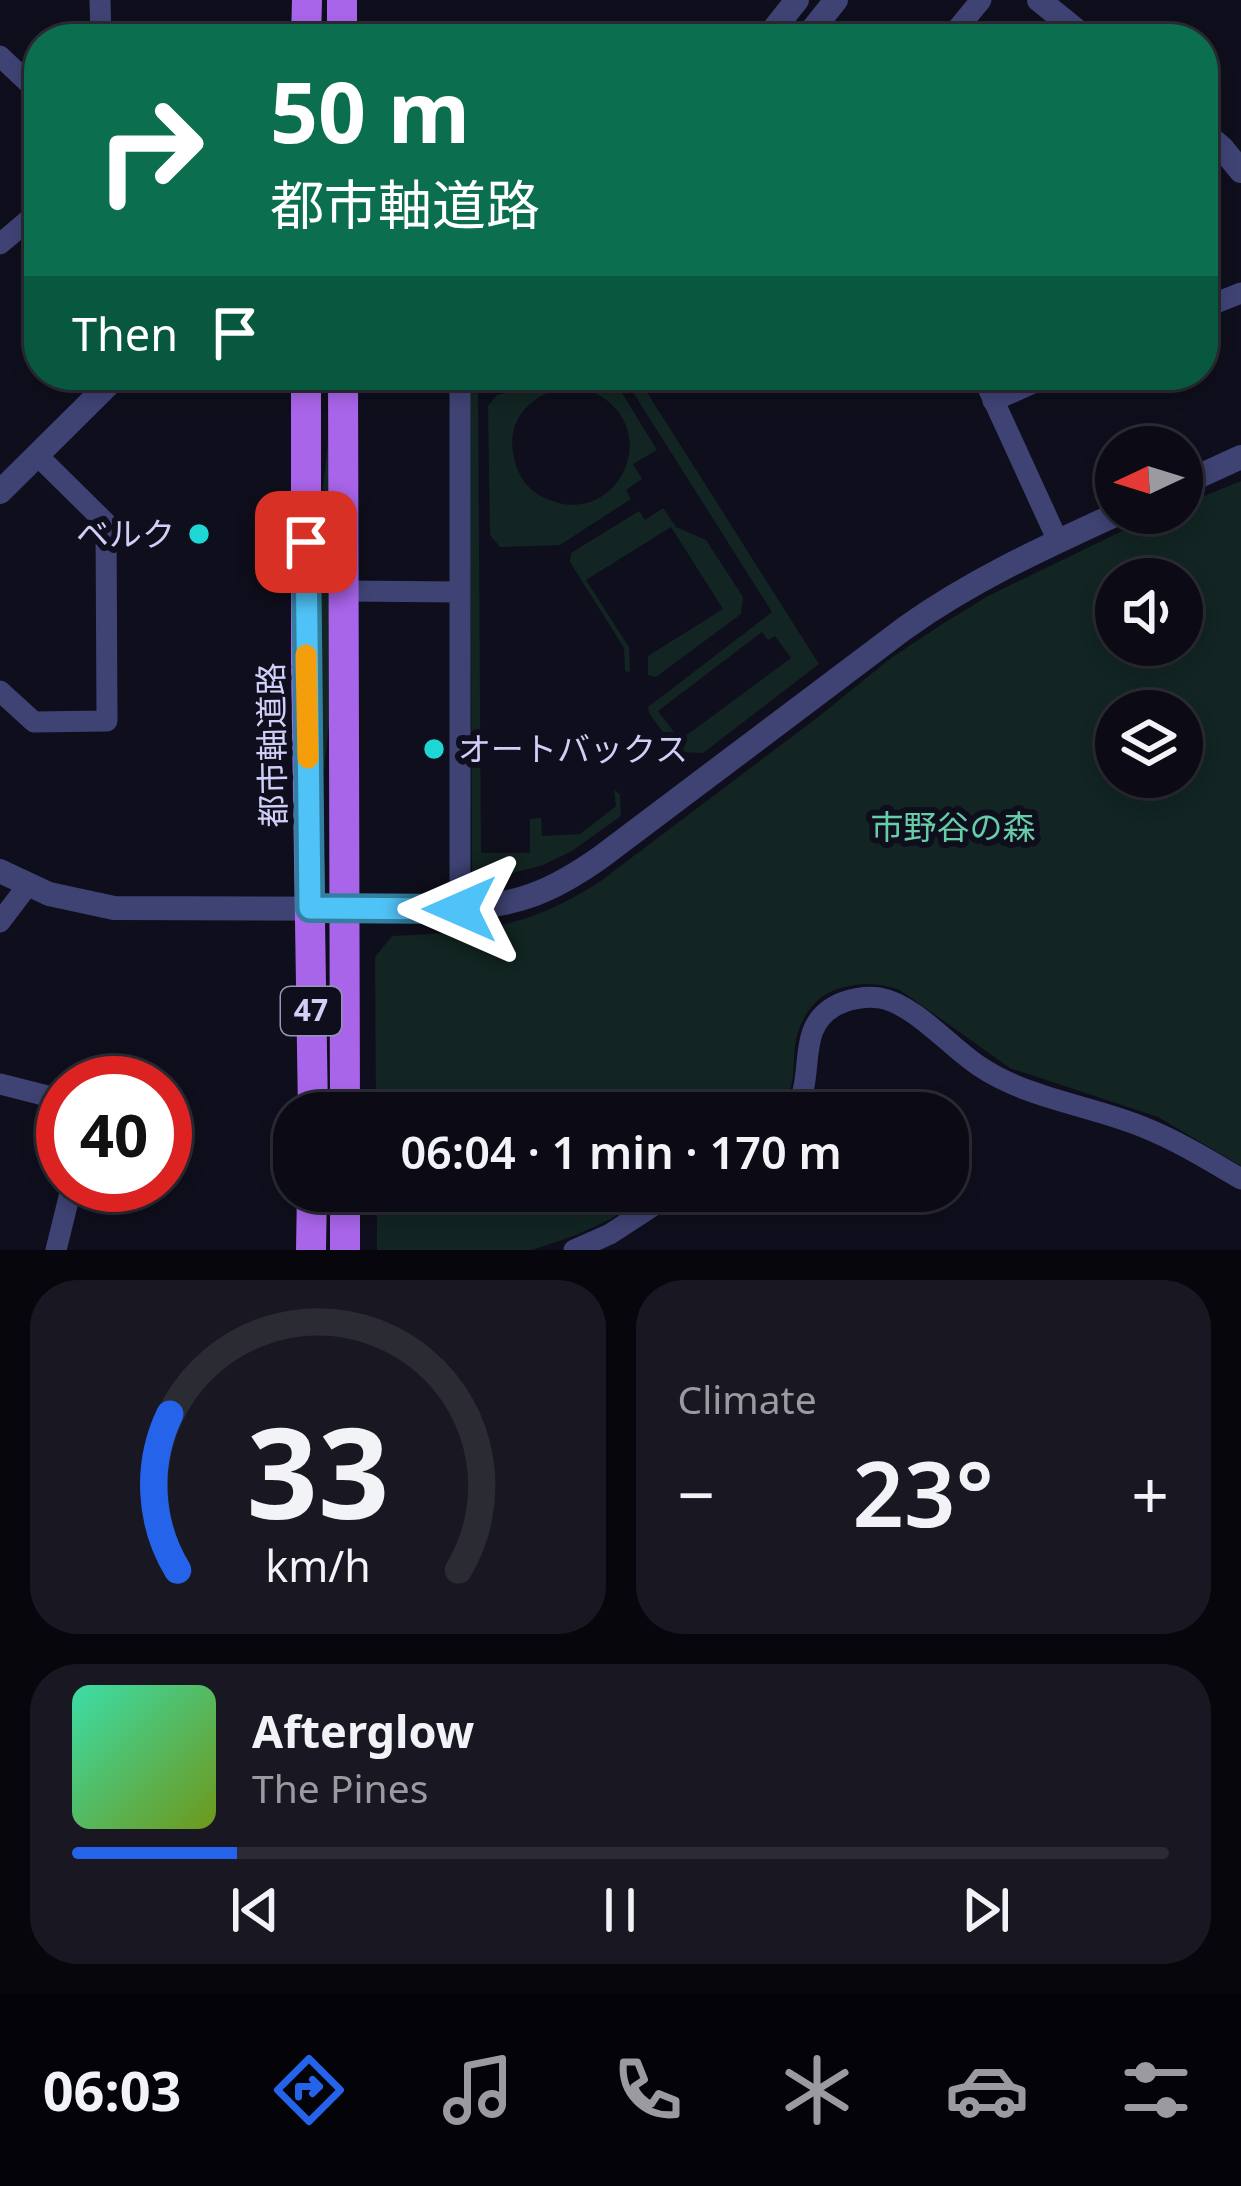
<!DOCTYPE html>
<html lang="en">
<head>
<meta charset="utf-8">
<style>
	body { margin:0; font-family:"Noto Sans","Noto Sans JP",sans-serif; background:#191822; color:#f1f3f6; height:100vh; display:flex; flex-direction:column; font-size:45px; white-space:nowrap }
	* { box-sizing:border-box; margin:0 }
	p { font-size:39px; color:#9a9aa0 }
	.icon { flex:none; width:66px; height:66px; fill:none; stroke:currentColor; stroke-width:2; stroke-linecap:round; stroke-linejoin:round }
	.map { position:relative; height:1250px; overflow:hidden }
	.side { display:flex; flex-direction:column; gap:30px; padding:30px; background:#06060c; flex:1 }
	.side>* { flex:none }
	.top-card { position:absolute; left:24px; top:24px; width:1194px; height:366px; border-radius:48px; box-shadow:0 6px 18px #0003,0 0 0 3px #2b2b34; background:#0b6e4f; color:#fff; overflow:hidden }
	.needle { width:78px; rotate:266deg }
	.fabs { position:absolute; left:1095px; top:426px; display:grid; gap:24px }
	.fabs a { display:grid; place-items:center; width:108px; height:108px; border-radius:50%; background:#0b0a15; box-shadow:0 6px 18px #0003,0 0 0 3px #2b2b34; font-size:60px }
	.speed { position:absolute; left:36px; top:1056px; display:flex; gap:24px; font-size:60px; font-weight:700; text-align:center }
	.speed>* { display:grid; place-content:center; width:156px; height:156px; border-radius:50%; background:#0b0a15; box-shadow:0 6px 18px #0003,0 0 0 3px #2b2b34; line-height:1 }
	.speed .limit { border:18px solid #d22; background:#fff; color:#111 }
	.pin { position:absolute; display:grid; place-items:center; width:102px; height:102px; color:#fff; margin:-51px; border-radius:24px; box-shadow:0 6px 18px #0006 }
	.me { position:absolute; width:132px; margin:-66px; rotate:270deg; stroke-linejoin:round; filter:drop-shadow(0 0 9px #0008) }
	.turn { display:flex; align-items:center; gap:42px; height:252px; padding:0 48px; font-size:54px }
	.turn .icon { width:156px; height:156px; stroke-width:2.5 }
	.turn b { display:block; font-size:84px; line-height:102px }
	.then { display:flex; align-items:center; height:114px; padding:0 48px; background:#0003; gap:24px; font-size:45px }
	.big { font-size:90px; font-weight:600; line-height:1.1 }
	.side .card { flex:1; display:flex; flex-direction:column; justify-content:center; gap:18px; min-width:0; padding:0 42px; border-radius:48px; background:#191822 }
	.side .dial { align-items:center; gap:0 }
	.dial svg { height:312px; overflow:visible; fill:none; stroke:#2b2b34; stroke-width:7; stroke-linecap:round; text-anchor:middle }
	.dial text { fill:#f1f3f6; stroke:none }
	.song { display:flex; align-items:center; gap:36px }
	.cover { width:144px; height:144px; border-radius:18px; background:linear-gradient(135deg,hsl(160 70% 55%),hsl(80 70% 35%)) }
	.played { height:12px; border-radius:6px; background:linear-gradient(90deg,#2563eb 15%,#2b2b34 15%) }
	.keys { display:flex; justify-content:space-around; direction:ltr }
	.heat { display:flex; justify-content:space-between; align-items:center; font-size:66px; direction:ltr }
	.side .tiles { flex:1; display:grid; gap:30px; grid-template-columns:1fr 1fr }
	.card:last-child { grid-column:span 2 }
	.trip { position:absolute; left:273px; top:1092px; width:696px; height:120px; border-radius:48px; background:#0b0a15; box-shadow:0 6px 18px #0003,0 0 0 3px #2b2b34; font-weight:600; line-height:120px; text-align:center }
	.tab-bar { display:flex; height:192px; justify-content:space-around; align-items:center; background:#040408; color:#9a9aa0 }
	.tab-bar .icon { width:84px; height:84px }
	.tab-bar .current { color:#2563eb }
	.tab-bar b { font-size:54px; color:#f1f3f6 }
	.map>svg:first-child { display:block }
</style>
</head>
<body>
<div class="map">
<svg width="1241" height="1250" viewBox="0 0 1241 1250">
	<rect width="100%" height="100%" fill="#0f0e1c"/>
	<path fill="#122522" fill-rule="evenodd" d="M 484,375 L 539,375 L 478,392 L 481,853 L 530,853 L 530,819 L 541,818 L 542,836 L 580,834 L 616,806 L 614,790 L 620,794 L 621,816 L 572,851 L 543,865 L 479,882 L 472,874 L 470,385 L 476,377 Z
		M 569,375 L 611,375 L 657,450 L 633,464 L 642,479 L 626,490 L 631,499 L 560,545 L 500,547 L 490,535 L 488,406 L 497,395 ZM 577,386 C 674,414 621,532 547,499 C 529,492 518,477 514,458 C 504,415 538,388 577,386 Z
		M 622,375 L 636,375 L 819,664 L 703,753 L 677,752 L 649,713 L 648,707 L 772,612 ZM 762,632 L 768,640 L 775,636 L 791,658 L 680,740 L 658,711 Z
		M 329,434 L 333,687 L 324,770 L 320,770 L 319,522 Z
		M 1241,481 L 1241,1166 L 1158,1117 L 1010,1068 L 900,990 C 881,983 864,982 845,987 C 815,993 798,1019 795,1048 C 793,1064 795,1080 788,1095 C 783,1104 776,1108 767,1113 L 376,1113 L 375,957 L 392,936 C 478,932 523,930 598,883 L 818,717 L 891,658 L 944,623 L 988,596 L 1149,518 L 1163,513 L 1182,513 L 1182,505 ZM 1116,579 L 1182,579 L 1182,645 L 1116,645 ZM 1116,711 L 1182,711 L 1182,777 L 1116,777 Z
		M 663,508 L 676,527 L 706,540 L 743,597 L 741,614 L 656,677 L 648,675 L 648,656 L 723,609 L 671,527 L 586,580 L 629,647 L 630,672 L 625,671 L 624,648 L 570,562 L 571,553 L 639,511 L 645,520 Z
		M 377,1191 L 649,1191 L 611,1219 L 576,1235 L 532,1250 L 377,1250 Z"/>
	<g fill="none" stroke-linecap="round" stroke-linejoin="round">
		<path stroke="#3f4374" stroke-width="21" d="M 100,0 L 101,39
			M 949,39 L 981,0
			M 0,56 L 39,93
			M 0,244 L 39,211
			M 1203,308 L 1241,293
			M 982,375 L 1058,541
			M 993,401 L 1051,375
			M 346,591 L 460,592
			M 0,691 L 34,722 L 107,721 L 106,523 L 37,455
			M 460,909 L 460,375
			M 0,922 L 28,885
			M 0,1084 L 63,1100
			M 793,1113 C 818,1080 793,1029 835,1006 C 847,999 866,996 880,998 C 914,1004 950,1047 979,1066 C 1028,1099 1089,1105 1143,1127 C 1178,1141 1209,1160 1241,1179
			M 56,1250 L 72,1185
			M 574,1250 L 610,1234 L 676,1191"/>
		<path stroke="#3f4374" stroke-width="24" d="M 1039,0 L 1087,39
			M 766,39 L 797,0
			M 805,39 L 836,0
			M 1203,132 L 1222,148 L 1241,171
			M 1182,484 L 1241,457
			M 0,492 L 118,375
			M 0,871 L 49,894 L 114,908 L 460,909 C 519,905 553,891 601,857 L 905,628 C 972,580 1045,547 1119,513"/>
		<path stroke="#a965ea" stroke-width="30" d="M 342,0 L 342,39
			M 306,39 L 307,0
			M 306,375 L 306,665 L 313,1113
			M 343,375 L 345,1113
			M 311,1250 L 312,1191
			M 345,1250 L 345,1191"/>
	</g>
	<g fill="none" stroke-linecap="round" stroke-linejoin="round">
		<defs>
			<path id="route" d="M 306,542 L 310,908 L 460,909"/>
		</defs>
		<use href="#route" stroke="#337fa1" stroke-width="30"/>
		<use href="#route" stroke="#4fc3f7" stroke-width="21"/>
		<path stroke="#f59e0b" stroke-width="21" d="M 306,655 L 308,758"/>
	</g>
	<g fill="#1ed6d3" stroke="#0f0e1c" stroke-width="4.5">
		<circle cx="199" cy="534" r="12"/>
		<circle cx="434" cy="749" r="12"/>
	</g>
	<g text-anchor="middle" stroke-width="12" stroke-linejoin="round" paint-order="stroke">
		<rect fill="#0f0e1c" stroke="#9595b6" stroke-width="3" x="281" y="987" width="60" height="48" rx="9"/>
		<g font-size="30" font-weight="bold" fill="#cfcff8">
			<text x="311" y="1021">47</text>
		</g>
		<g font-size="33" fill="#cfcff8" stroke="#0f0e1c" text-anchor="end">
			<text x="175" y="546">ベルク</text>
			<text x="458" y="761" text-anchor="start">オートバックス</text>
		</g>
		<g font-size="33" fill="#cfcff8" stroke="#0f0e1c">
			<text transform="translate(272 745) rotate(-91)" y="12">都市軸道路</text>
		</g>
		<g font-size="33" fill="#66cda8" stroke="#0f0e1c">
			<text x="953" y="839">市野谷の森</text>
		</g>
	</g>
</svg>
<div class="fabs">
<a><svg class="needle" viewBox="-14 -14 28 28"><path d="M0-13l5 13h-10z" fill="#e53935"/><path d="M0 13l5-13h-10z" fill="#9a9aa0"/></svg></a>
<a><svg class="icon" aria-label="sound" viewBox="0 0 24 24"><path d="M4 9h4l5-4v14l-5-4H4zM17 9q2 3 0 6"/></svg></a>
<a><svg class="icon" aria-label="layers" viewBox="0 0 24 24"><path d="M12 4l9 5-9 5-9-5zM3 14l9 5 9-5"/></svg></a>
</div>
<div class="speed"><div class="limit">40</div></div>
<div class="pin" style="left:306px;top:542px;background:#d93025"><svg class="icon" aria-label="arrive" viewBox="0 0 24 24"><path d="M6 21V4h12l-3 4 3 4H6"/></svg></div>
<svg class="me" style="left:460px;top:909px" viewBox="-20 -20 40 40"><path d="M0-17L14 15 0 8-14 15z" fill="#4fc3f7" stroke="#fff" stroke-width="4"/></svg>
<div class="trip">06:04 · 1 min · 170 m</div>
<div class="top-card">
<div class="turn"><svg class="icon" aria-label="right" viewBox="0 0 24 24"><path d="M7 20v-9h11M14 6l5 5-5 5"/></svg><div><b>50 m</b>都市軸道路</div></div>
<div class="then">Then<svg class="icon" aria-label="arrive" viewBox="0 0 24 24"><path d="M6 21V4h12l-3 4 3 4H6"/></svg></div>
</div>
</div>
<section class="side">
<div class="tiles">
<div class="card dial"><svg viewBox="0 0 100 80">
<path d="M14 69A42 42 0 1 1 86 69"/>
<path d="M14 69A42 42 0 0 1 12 29" stroke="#2563eb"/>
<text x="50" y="56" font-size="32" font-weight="700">33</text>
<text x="50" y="72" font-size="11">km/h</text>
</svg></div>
<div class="card"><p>Climate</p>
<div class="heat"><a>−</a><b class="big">23°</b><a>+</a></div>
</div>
<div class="card">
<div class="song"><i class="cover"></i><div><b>Afterglow</b><p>The Pines</p></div></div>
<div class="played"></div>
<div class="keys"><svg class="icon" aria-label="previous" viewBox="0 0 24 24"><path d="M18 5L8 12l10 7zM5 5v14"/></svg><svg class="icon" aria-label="pause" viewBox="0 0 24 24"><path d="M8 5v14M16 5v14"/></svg><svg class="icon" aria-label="next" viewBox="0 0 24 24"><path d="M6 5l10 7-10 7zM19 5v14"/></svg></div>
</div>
</div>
</section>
<nav class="tab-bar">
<b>06:03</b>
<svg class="icon current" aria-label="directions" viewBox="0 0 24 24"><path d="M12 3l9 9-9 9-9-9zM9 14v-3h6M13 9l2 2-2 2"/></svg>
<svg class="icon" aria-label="music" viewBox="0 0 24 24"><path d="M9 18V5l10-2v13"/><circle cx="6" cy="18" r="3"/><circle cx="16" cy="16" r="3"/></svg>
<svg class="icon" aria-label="phone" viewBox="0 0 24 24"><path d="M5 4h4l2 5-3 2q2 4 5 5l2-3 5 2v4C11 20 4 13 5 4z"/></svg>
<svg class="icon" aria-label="climate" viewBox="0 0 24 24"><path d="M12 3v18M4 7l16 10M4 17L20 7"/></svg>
<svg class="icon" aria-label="car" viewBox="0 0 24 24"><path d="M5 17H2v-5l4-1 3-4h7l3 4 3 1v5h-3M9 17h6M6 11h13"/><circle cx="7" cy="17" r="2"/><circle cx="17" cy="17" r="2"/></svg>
<svg class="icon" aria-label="filters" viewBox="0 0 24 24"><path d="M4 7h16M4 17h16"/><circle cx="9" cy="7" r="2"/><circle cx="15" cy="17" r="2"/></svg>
</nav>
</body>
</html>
